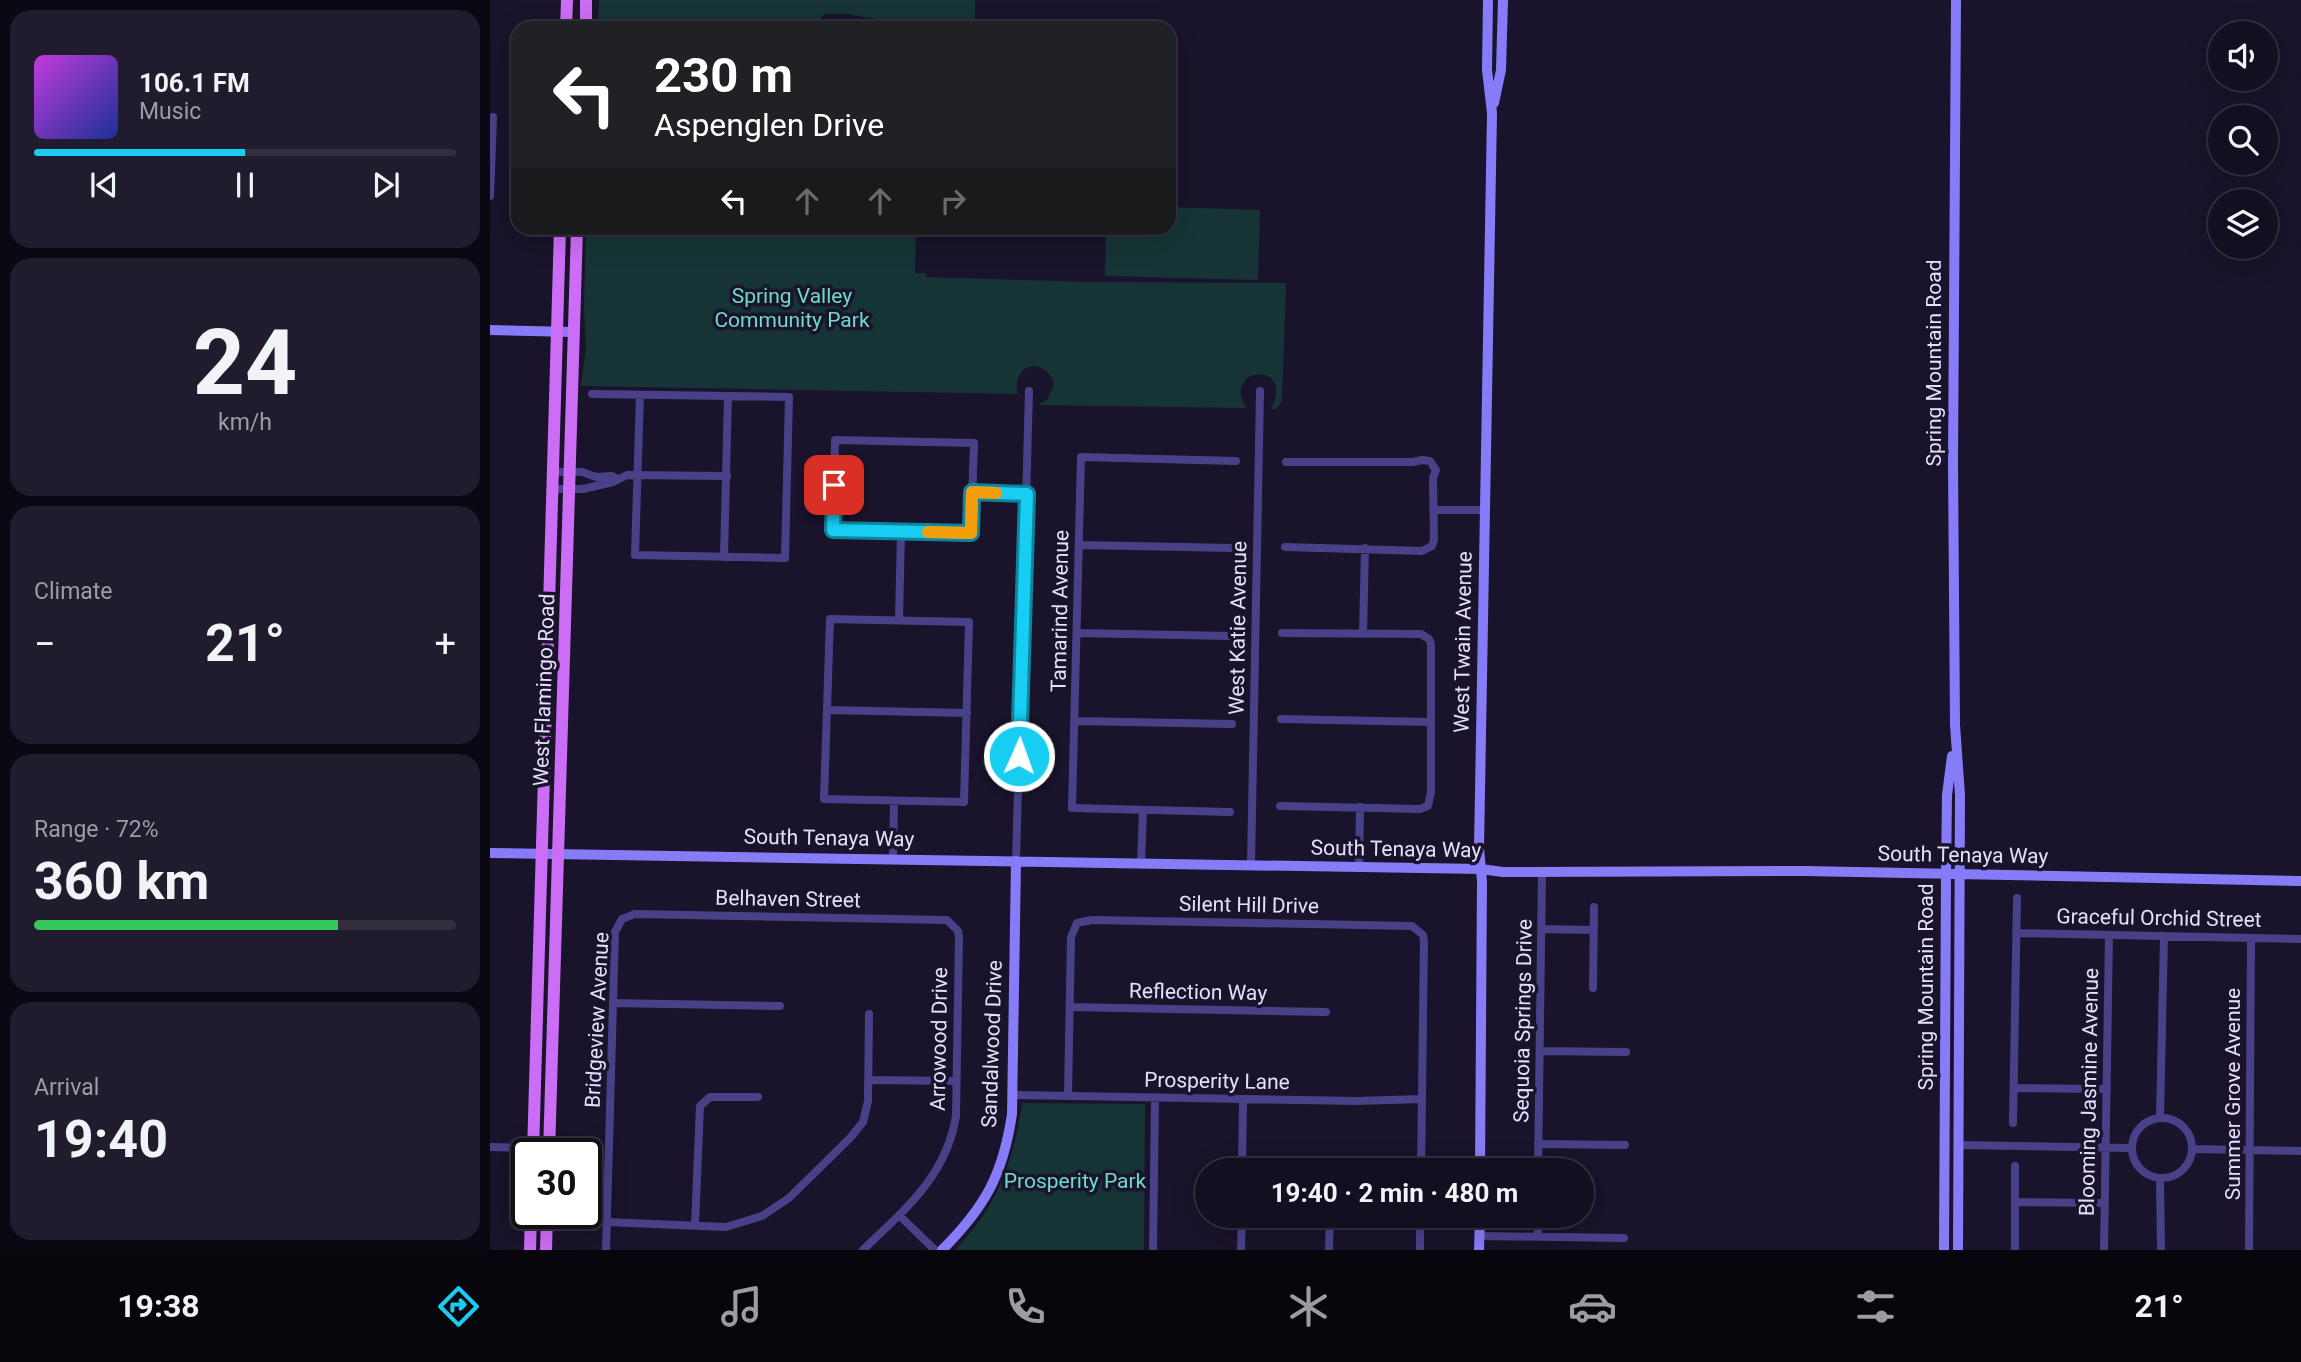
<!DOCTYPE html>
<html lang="en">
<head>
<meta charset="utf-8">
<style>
	body { margin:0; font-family:Roboto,sans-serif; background:#201c2d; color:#f1f3f6; height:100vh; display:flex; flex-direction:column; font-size:26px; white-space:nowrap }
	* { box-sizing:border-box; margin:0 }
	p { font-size:23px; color:#9d9ca5 }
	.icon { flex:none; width:38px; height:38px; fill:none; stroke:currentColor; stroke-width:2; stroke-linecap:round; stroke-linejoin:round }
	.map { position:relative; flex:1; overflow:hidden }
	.panel { display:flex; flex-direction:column; gap:10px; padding:10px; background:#0a0812; width:490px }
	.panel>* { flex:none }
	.hud { position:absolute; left:21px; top:21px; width:665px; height:214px; border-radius:21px; box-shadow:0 7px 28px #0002,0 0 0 2px #322e3e; background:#202124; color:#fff; overflow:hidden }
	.tools { position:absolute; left:1718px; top:21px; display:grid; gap:14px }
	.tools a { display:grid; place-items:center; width:70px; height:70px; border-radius:50%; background:#130e20; box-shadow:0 7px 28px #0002,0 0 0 2px #322e3e; font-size:35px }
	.speed { position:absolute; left:21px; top:1138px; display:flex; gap:14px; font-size:35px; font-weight:700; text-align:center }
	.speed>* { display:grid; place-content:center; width:91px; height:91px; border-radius:50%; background:#130e20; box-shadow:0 7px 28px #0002,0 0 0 2px #322e3e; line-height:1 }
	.speed .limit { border:4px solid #111; border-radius:10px; background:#fff; color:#111 }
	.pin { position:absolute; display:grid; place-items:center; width:60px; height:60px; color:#fff; margin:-30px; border-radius:14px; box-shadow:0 4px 10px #0006 }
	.me { position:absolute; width:77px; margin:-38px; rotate:2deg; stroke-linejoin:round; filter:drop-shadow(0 0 5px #0008) }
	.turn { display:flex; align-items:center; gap:24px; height:147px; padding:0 28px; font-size:32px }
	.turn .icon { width:91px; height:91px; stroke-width:2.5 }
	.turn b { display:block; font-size:49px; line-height:60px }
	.lanes { display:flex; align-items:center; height:66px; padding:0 28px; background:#0003; justify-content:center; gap:35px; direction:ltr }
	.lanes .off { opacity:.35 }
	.big { font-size:52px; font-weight:700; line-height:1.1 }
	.panel .tile { flex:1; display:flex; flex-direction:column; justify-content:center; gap:10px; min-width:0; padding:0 24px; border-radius:21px; background:#201c2d }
	.panel .dial { align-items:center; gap:0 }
	.dial b { font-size:91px; line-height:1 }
	.song { display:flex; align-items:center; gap:21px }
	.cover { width:84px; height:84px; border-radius:10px; background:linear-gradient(135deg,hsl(290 70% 55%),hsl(230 70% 35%)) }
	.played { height:7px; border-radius:4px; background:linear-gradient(90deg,#17cdf1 50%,#322e3e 50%) }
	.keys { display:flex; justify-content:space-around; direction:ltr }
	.heat { display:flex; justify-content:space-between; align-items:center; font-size:38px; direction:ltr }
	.charge { height:10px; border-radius:5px; background:linear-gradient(90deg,#34c759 72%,#322e3e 0) }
	.trip { position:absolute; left:705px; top:1158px; width:399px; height:70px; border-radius:35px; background:#130e20; box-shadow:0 7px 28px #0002,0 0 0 2px #322e3e; font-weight:700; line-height:70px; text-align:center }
	.dock { display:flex; height:112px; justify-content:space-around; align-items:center; background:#08060d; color:#9d9ca5 }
	.dock .icon { width:49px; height:49px }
	.dock .on { color:#17cdf1 }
	.dock b { font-size:32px; color:#f1f3f6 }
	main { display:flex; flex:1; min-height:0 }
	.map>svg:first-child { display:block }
</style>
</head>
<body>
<main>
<section class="panel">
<div class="tile">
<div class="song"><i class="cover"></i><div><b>106.1 FM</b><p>Music</p></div></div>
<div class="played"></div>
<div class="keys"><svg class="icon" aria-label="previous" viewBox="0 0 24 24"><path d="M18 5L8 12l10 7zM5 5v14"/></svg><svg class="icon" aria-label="pause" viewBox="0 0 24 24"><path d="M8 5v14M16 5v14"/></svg><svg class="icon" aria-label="next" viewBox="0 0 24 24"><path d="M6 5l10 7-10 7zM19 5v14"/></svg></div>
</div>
<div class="tile dial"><b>24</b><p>km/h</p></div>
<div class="tile"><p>Climate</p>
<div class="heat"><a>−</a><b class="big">21°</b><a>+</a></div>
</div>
<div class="tile"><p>Range · 72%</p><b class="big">360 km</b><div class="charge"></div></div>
<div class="tile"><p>Arrival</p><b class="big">19:40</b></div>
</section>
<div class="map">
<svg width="1811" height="1250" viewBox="0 0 1811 1250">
	<rect width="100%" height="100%" fill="#19132b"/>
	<path fill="#163435" d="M 109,0 L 485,0 L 485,27 L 423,25 L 356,14 L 335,14 L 321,28 L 108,28 Z
		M 679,53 L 686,53 L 685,193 L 679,193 Z
		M 679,207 L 770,210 L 768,280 L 615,276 L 616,228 L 679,228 Z
		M 96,228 L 426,228 L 425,273 L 436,273 L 436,277 L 597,282 L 796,283 L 792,402 L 786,409 L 780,409 C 794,390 783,366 758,377 C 748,388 749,396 757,408 L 548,405 L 558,399 L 564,384 C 561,367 538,358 529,376 C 526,381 527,388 527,394 L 91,386 L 96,347 L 94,310 Z
		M 532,1103 L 655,1104 L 654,1250 L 465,1250 C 508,1205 523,1162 532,1103 Z"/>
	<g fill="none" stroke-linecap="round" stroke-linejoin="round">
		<path stroke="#494187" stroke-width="8" d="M 0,196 L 3,117
			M 102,394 L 299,397 L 295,558 L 145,555 L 150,395
			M 345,440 L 484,443 L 481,533 L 343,530 Z
			M 63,472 L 92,472 L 106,477 L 122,476 L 127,479
			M 63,489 L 93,489 L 123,482 L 137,475 L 237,476
			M 482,492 L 537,494
			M 943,510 L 994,510
			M 589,545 L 744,548
			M 795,547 L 932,551 L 942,546 L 944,540 L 943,478 L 946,470 L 940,461 L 932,460 L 923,462 L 796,462
			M 234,557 L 238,396
			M 340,619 L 479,622 L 474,802 L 334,799 Z
			M 409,620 L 411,532
			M 587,633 L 742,636
			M 873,634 L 875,548
			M 337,710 L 477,713
			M 791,719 L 940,722
			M 585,721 L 742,724
			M 790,806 L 930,809 L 938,806 L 941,792 L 941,644 L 939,639 L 931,634 L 792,633
			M 740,812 L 582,808 L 591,457 L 746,461
			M 403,858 L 404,801
			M 526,861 L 539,391
			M 651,863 L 653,810
			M 761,865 L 770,391
			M 869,867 L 870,807
			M 1052,929 L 1104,930
			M 1526,933 L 1811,939
			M 1103,988 L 1104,907
			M 123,1003 L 290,1006
			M 580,1007 L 836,1012
			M 1050,1051 L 1136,1052
			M 378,1080 L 466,1081
			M 1525,1088 L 1617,1089
			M 523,1095 L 867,1101 L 932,1099
			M 578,1096 L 581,937 L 587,923 L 602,920 L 922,926 L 933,935 L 934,942 L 931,1171
			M 1670,1117 L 1674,936
			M1642 1148a30 30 0 1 1 60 0a30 30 0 1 1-60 0Z
			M 1523,1123 L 1527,898
			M 1048,1144 L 1135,1145
			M 1468,1145 L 1641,1148
			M 0,1147 L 43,1148
			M 1703,1149 L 1811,1151
			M 1525,1166 L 1525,1250
			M 752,1171 L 753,1099
			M 1048,1171 L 1052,872
			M 1670,1179 L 1671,1250
			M 1525,1202 L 1615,1203
			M 409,1215 L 445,1250
			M 116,1222 L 236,1227 L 272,1216 L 299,1198 L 360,1138 L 373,1122 L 378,1101 L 379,1014
			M 205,1225 L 210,1106 L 220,1097 L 268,1097
			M 989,1236 L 1134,1238
			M 1048,1236 L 1048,1216
			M 116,1250 L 125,932 L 132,919 L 145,914 L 457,920 L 468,931 L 469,937 L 466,1116 C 456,1177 415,1209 373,1250
			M 663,1250 L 665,1098
			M 751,1250 L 752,1216
			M 839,1250 L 840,1216
			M 930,1250 L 930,1216
			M 1614,1250 L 1619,935
			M 1759,1250 L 1761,938"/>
		<path stroke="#877cf7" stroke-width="10" d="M 1466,0 L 1463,463 L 1465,725 L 1470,795 L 1468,1250
			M 1004,103 L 1011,70 L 1013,0
			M 0,330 L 83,332
			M 0,853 L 991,869 L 1013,872 L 1315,871 L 1811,881
			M 990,1171 L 992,881 L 989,848 L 1002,113 L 997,70 L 998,0
			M 452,1250 C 495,1207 513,1175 522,1114 L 526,861
			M 989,1250 L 990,1216
			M 1454,1250 L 1456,874 L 1457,795 L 1462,756"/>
		<path stroke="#cc6df6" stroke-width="12" d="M 76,28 L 77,0
			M 96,28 L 96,0
			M 43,1153 L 70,228
			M 59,1153 L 87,228
			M 40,1250 L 41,1213
			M 56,1250 L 57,1213"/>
	</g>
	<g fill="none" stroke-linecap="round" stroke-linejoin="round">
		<defs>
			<path id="route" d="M 344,485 L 343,530 L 481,533 L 482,492 L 537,494 L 529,756"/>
		</defs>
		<use href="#route" stroke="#0f859d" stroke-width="18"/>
		<use href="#route" stroke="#17cdf1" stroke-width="12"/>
		<path stroke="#f59e0b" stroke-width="12" d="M 438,532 L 481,533 L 482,492 L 506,493"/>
	</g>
	<g text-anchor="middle" stroke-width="7" stroke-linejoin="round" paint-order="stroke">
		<g font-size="21" fill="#6edbc7" stroke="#19132b">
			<text x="302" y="303">Spring Valley<tspan x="302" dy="24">Community Park</tspan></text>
			<text x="585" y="1188">Prosperity Park</text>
		</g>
		<g font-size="21" fill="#e5dffd" stroke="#19132b">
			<text transform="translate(1444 363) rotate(-90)" y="7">Spring Mountain Road</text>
			<text transform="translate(570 611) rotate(-89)" y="7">Tamarind Avenue</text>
			<text transform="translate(748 628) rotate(-89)" y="7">West Katie Avenue</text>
			<text transform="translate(973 642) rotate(-89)" y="7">West Twain Avenue</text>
			<text transform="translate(54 690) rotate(-88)" y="7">West Flamingo Road</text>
			<text transform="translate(339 838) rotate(1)" y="7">South Tenaya Way</text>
			<text transform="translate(906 849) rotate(1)" y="7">South Tenaya Way</text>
			<text transform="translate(1473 855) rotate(1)" y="7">South Tenaya Way</text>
			<text transform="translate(298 899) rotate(1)" y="7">Belhaven Street</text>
			<text transform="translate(759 905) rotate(1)" y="7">Silent Hill Drive</text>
			<text transform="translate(1669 918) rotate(1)" y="7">Graceful Orchid Street</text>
			<text transform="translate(1436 987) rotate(-90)" y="7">Spring Mountain Road</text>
			<text transform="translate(708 992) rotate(1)" y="7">Reflection Way</text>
			<text transform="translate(107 1020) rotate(-87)" y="7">Bridgeview Avenue</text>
			<text transform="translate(1033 1021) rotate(-89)" y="7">Sequoia Springs Drive</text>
			<text transform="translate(449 1039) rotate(-89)" y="7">Arrowood Drive</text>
			<text transform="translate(502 1044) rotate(-88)" y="7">Sandalwood Drive</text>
			<text transform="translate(727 1081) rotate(1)" y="7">Prosperity Lane</text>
			<text transform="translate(1599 1092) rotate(-89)" y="7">Blooming Jasmine Avenue</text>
			<text transform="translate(1743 1094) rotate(-90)" y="7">Summer Grove Avenue</text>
		</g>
	</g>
</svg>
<div class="tools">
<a><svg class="icon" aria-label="sound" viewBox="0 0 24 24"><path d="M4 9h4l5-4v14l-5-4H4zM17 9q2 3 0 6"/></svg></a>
<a><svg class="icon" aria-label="search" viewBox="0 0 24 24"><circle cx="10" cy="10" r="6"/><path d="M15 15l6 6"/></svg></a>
<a><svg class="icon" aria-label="layers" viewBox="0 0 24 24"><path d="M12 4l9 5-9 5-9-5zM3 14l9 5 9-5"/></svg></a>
</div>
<div class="speed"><div class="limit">30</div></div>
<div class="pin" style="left:344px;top:485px;background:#d93025"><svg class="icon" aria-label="arrive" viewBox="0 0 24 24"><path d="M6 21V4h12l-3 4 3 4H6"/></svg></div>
<svg class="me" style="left:529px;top:756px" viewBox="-20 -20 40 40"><circle r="17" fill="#17cdf1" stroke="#fff" stroke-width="3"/><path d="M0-11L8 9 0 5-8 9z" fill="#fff"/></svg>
<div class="trip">19:40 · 2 min · 480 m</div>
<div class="hud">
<div class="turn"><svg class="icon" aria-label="left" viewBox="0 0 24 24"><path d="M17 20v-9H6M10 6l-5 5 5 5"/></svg><div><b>230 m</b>Aspenglen Drive</div></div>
<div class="lanes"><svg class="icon" aria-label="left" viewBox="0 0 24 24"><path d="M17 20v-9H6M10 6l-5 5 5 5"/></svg><svg class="icon off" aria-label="ahead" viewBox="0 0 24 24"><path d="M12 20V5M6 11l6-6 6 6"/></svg><svg class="icon off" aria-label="ahead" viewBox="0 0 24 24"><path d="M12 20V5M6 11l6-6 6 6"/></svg><svg class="icon off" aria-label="right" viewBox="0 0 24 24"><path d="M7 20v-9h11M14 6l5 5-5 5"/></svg></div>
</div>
</div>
</main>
<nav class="dock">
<b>19:38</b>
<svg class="icon on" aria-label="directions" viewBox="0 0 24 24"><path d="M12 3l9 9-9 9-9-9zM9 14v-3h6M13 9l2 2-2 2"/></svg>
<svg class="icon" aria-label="music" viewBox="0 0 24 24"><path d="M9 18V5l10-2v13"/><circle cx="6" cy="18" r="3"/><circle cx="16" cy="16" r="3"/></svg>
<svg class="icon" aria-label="phone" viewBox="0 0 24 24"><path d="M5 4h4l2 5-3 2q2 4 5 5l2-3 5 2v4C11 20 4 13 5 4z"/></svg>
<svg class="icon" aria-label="climate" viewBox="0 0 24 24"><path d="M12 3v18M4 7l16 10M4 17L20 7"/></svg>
<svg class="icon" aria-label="car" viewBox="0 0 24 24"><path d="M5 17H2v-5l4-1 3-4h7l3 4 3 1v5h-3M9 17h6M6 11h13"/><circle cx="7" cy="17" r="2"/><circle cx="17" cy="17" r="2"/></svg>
<svg class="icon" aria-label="filters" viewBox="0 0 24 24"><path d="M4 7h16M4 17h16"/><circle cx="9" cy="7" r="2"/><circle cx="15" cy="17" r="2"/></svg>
<b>21°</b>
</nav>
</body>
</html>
